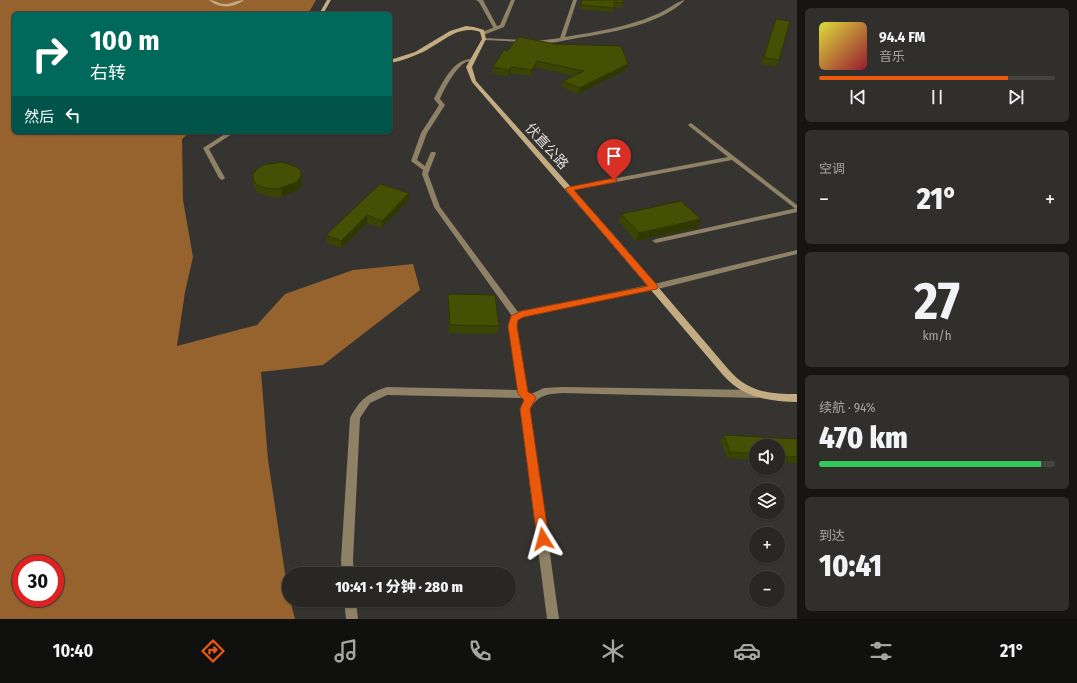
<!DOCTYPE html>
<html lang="zh">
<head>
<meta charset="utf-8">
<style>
	body { margin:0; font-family:"Fira Sans Condensed","Noto Sans SC",sans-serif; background:#302f2c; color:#f1f3f6; height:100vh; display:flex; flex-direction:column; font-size:15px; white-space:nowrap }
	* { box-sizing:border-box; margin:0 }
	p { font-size:13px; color:#a5a5a6 }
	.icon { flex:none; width:22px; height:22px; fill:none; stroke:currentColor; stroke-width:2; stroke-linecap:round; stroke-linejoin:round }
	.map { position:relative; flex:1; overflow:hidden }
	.details { display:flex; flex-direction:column; gap:8px; padding:8px; background:#161514; width:280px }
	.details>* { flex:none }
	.banner { position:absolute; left:12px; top:12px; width:380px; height:122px; border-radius:6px; box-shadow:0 1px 3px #0004,0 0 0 1px #444441; background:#00695c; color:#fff; overflow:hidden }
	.buttons { position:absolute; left:749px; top:439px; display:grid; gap:8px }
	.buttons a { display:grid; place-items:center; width:36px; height:36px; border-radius:50%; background:#282724; box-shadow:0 1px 3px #0004,0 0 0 1px #444441; font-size:20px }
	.speed { position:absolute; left:12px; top:555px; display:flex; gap:8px; font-size:20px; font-weight:700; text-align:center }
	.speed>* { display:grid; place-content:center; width:52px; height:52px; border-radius:50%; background:#282724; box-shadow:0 1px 3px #0004,0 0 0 1px #444441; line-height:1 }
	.speed .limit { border:6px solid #d22; background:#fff; color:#111 }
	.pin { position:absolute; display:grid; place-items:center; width:34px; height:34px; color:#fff; margin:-41px -17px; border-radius:50% 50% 50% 0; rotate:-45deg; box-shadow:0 0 4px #0007 }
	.pin .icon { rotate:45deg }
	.me { position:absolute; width:44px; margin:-22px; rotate:352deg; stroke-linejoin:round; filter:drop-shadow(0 0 3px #0008) }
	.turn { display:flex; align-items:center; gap:14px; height:84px; padding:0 12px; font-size:18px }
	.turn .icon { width:52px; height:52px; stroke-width:2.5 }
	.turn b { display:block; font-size:28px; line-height:34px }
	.then { display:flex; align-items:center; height:38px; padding:0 12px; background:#0003; gap:8px; font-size:15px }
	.big { font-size:30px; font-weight:800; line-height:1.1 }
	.details .tile { flex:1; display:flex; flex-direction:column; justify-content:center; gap:6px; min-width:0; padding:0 14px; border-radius:6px; background:#302f2c }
	.details .dial { align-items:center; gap:0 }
	.dial b { font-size:52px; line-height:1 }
	.song { display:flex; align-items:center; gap:12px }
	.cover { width:48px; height:48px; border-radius:6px; background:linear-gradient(135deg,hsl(60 70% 55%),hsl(350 70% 35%)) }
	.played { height:4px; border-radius:2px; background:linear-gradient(90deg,#ea580c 80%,#444441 80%) }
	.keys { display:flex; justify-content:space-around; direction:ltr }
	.heat { display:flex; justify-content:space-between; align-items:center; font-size:22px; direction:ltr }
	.charge { height:6px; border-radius:3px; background:linear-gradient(90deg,#34c759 94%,#444441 0) }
	.trip { position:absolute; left:282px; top:567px; width:234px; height:40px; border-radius:20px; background:#282724; box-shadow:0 1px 3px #0004,0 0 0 1px #444441; font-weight:800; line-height:40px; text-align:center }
	.dock { display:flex; height:64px; justify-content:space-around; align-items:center; background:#10100e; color:#a5a5a6 }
	.dock .icon { width:28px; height:28px }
	.dock .current { color:#ea580c }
	.dock b { font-size:18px; color:#f1f3f6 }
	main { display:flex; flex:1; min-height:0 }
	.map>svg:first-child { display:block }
</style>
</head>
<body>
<main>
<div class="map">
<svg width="797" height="619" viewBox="0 0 797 619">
	<rect width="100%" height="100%" fill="#353430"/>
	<path fill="#96632f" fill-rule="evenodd" d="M 0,0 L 316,0 L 308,14 L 14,14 L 14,132 L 190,132 L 182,139 L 183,200 L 193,257 L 185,292 L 177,346 L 257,325 L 285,294 L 353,270 L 413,264 L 420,290 L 323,365 L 261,372 L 268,460 L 289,600 L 290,600 L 295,619 L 0,619 ZM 21,564 L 55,564 L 55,598 L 21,598 Z"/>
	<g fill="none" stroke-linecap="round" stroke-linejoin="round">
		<path fill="#8f8166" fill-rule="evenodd" d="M 476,0 L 483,0 L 498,28 L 498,29 L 494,29 L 479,2 Z
			M 228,132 L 235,132 L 209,149 L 225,178 L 222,180 L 219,178 L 203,148 Z
			M 797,208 L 797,212 L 656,243 L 652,241 L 656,239 Z"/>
		<path fill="#8f8166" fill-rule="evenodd" d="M 511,0 L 515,0 L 504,27 L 486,34 L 482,34 L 482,32 L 500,25 Z
			M 573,0 L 577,0 L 565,37 C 595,32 627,27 655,15 C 664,12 679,0 685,0 C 659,26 607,33 572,39 C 560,41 547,45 535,43 L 535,42 L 537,41 L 560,38 Z
			M 482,38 L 526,40 L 528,41 L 526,42 L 484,40 L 482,39 Z
			M 469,59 L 475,60 C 472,62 470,61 466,62 C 456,67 444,89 440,99 L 445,105 L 427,133 L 417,160 L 425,166 L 431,152 L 435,152 L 436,153 L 428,174 L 440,207 L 518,312 L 654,284 L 797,250 L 797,254 L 654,290 L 523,316 L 518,320 L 516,326 L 527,392 L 531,394 L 544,388 L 562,387 L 757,390 L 760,391 L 762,394 L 760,397 L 757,398 L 562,393 C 547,394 538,395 530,409 L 559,619 L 547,619 L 520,409 L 526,400 L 522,398 L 387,395 L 370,403 L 360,418 L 353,560 L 354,574 L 342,574 L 341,560 L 350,418 C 360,399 367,394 387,387 L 518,390 L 508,326 L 512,316 L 434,207 L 422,174 L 423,170 L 411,161 L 421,133 L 439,105 L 434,99 C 441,85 452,61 469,59 Z
			M 691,123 L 797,205 L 797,210 L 732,160 L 569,191 L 566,189 L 569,187 L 728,157 L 689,126 L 688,125 Z
			M 344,600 L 356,600 L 358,619 L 346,619 Z"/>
		<path fill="#c3ac81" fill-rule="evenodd" d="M 209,0 C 215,0 219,4 225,4 C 232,4 237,0 244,0 C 234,8 219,9 209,0 Z
			M 327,0 L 331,0 L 323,14 L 319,14 Z
			M 466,26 L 474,27 L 484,30 L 486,39 L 472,67 L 476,81 L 612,233 L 729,370 C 748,392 769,394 797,394 L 797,402 C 768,401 743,398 723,375 L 606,237 L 472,82 L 466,67 L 482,39 L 480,32 C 458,24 442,43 423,52 C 412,57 401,61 390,63 L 390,60 L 415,52 L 450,31 Z"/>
	</g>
	<path fill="#3a4503" d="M 582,0 L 623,3 L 622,8 L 614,7 L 613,12 L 580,9 Z
		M 776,19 L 779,60 L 776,67 L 761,64 Z
		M 504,50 L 628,64 L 626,70 L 578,94 L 562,87 L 563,81 L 574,76 L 536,67 L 531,76 L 510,73 L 508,76 L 493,74 L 493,67 Z
		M 301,171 L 302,185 L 298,190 L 282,197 L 272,197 L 264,195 L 257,192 L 254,187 L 253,179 Z
		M 409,193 L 409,200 L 382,228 L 367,223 L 342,248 L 327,243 L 326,235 Z
		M 621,214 L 701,219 L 697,228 L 636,241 L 619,222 Z
		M 448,294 L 499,326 L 497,334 L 449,333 L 448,303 Z
		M 724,435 L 797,439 L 797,463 L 778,462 L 778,446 L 756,446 L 756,460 L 727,458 L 721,441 Z"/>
	<path fill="#303802" d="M 537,61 L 536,67 L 531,76 L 532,70 Z
		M 628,64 L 626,70 L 578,94 L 579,88 Z
		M 511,67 L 510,73 L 508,76 L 509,70 Z
		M 301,171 L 302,185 L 298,190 L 282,197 L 281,188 Z
		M 409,193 L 409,200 L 382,228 L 382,221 Z
		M 367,215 L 367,223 L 342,248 L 341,241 Z
		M 701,219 L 697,228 L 636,241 L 639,233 Z"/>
	<path fill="#445003" stroke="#303802" d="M 582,0 L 623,0 L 623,3 L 614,2 L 614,8 L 581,5 Z
		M 776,19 L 790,21 L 779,60 L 764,57 Z
		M 519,37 L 555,44 L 621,46 L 628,64 L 579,88 L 563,81 L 584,71 L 537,61 L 532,70 L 511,67 L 509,70 L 493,67 L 504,50 L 507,51 Z
		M 282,162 L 297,167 L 301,171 L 301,176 L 297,182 L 281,188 L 271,189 L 262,187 L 256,184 L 253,179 L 253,174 L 257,169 L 264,165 Z
		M 380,184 L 409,193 L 382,221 L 367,215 L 341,241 L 326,235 Z
		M 681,201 L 701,219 L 639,233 L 621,214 Z
		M 448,294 L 495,295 L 499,326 L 450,325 Z
		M 724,435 L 797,439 L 797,457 L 778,456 L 778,446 L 756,446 L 756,454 L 730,452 Z"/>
	<path fill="#ea580c" stroke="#983908" d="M 614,178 L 617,180 L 616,182 L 574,190 L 657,285 L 658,287 L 657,289 L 524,317 L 518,320 L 517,326 L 528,392 L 534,395 L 536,398 L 530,409 L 549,539 L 547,543 L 543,545 L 539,543 L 537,539 L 520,409 L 524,400 L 518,394 L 508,326 L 511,316 L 521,311 L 648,286 L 565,189 L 569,187 Z"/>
	<g text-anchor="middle" stroke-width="4" stroke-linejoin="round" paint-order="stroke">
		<g font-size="14" fill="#dfdedc" stroke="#353430">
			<text transform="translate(547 146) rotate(48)" y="5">伏直公路</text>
		</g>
	</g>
</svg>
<div class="buttons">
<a><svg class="icon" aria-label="sound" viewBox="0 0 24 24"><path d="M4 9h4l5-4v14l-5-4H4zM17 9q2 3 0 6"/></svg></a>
<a><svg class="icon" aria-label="layers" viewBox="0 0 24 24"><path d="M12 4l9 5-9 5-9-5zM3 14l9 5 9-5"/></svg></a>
<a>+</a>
<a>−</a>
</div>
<div class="speed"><div class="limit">30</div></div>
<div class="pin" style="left:614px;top:180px;background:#d93025"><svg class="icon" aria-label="arrive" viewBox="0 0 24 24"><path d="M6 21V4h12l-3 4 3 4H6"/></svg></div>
<svg class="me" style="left:543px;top:539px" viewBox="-20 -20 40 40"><path d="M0-17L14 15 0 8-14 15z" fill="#ea580c" stroke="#fff" stroke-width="4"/></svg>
<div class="trip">10:41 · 1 分钟 · 280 m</div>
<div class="banner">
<div class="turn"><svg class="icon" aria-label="right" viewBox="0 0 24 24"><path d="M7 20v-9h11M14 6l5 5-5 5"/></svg><div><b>100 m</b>右转</div></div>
<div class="then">然后<svg class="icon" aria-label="left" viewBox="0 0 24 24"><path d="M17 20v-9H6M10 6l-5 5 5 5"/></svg></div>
</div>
</div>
<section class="details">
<div class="tile">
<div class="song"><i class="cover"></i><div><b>94.4 FM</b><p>音乐</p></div></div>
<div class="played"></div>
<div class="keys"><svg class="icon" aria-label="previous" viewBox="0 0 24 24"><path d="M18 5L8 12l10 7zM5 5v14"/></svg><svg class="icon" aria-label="pause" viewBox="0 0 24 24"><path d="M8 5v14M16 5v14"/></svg><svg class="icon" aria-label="next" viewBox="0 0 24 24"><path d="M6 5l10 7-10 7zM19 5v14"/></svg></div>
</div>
<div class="tile"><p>空调</p>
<div class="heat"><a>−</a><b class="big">21°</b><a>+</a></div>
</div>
<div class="tile dial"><b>27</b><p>km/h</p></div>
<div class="tile"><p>续航 · 94%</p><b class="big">470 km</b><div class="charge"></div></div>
<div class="tile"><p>到达</p><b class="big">10:41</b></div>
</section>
</main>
<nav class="dock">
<b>10:40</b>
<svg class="icon current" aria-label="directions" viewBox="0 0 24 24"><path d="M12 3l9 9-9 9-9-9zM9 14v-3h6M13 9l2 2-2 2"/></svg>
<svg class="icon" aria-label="music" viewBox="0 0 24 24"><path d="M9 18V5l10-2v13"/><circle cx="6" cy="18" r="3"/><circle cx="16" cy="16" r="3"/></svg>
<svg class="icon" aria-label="phone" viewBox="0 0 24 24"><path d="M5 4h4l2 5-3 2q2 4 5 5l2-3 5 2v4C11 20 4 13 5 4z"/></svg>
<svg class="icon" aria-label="climate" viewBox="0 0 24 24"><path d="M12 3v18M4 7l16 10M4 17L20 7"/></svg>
<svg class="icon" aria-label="car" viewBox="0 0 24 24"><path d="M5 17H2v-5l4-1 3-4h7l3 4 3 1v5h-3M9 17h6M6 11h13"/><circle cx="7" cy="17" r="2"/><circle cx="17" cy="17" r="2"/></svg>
<svg class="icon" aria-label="filters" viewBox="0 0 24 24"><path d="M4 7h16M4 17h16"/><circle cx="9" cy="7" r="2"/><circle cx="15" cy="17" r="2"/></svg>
<b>21°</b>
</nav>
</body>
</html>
